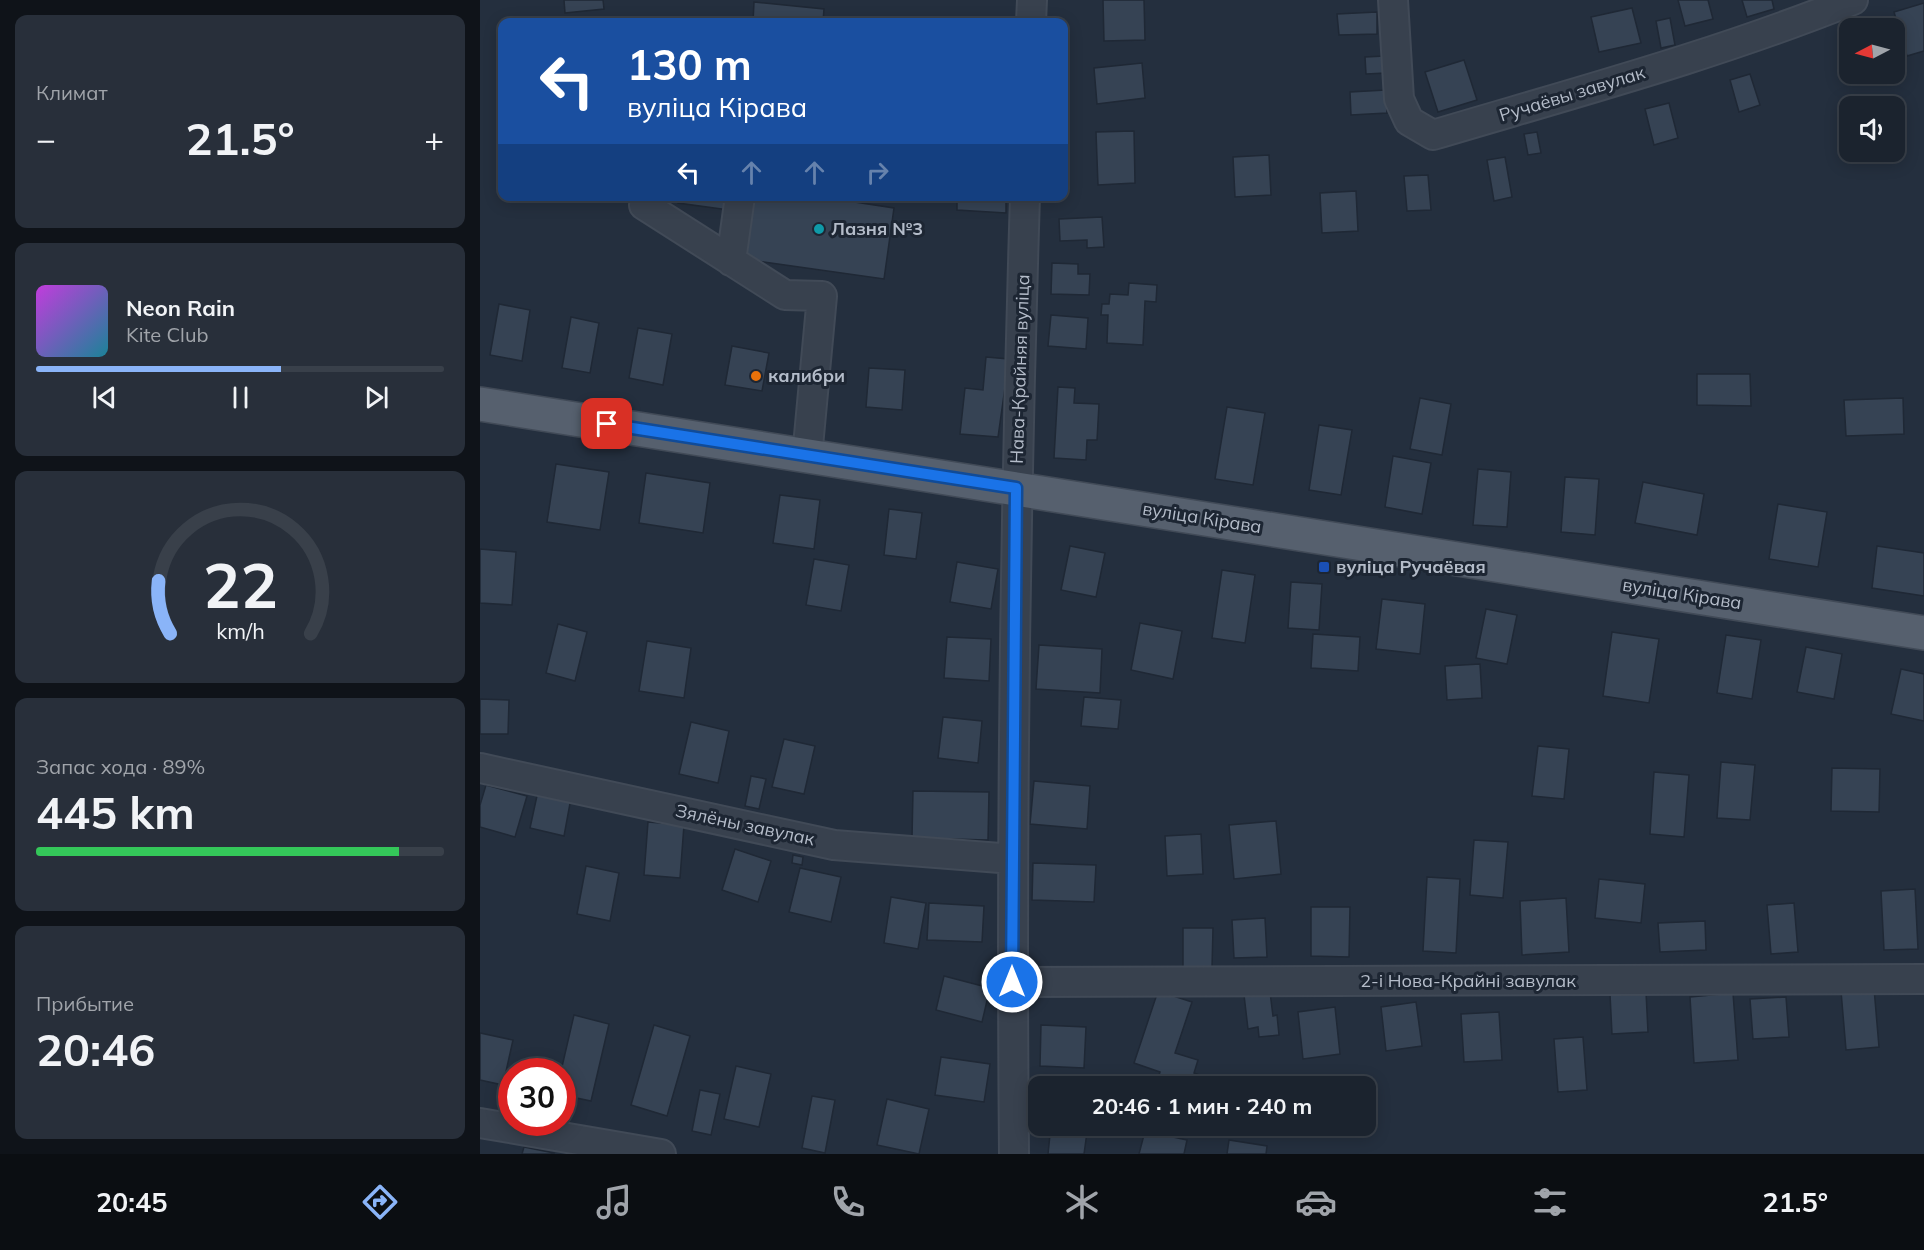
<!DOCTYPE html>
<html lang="ru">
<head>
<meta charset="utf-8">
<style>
	body { margin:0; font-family:Mulish,sans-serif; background:#282f3a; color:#f1f3f6; height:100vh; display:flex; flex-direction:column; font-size:22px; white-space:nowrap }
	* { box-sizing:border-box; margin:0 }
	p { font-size:20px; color:#a0a4aa }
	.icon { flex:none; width:33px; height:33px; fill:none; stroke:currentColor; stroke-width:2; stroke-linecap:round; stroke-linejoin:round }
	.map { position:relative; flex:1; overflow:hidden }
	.sheet { display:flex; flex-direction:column; gap:15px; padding:15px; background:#0f1319; width:480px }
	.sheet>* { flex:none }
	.top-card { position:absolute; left:18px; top:18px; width:570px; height:183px; border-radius:12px; box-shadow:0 3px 15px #0003,0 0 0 2px #39404a; background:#1a4fa0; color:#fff; overflow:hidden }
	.needle { width:39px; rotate:264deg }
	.fabs { position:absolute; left:1359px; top:18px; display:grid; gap:12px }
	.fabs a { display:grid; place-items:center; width:66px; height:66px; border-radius:12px; background:#1b232e; box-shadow:0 3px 15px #0003,0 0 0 2px #39404a; font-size:30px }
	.speed { position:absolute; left:18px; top:1058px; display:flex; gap:12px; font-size:30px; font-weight:700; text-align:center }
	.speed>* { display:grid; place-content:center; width:78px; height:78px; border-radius:50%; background:#1b232e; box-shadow:0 3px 15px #0003,0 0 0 2px #39404a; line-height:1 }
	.speed .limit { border:9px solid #d22; background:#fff; color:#111 }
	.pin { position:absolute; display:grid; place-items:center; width:51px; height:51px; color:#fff; margin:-26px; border-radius:12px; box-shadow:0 3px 9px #0006 }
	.me { position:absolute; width:66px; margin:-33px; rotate:0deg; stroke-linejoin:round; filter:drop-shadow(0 0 4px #0008) }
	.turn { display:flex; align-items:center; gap:21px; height:126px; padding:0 30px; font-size:27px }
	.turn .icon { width:78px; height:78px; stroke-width:2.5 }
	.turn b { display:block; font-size:42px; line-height:51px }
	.lanes { display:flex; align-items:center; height:57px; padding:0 30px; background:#0003; justify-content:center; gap:30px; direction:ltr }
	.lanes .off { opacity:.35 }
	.big { font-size:45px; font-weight:700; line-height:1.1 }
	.sheet .card { flex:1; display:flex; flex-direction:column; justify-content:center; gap:9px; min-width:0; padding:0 21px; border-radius:12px; background:#282f3a }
	.sheet .dial { align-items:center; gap:0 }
	.dial svg { height:156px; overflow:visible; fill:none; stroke:#39404a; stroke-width:7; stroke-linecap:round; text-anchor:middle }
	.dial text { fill:#f1f3f6; stroke:none }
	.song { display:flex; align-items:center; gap:18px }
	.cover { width:72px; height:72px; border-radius:9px; background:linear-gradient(135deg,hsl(290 70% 55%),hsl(190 70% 35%)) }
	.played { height:6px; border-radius:3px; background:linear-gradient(90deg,#8ab4f8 60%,#39404a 60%) }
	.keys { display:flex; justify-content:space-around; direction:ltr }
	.heat { display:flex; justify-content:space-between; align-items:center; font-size:33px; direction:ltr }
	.charge { height:9px; border-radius:4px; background:linear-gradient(90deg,#34c759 89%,#39404a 0) }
	.trip { position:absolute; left:548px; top:1076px; width:348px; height:60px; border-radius:12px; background:#1b232e; box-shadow:0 3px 15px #0003,0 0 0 2px #39404a; font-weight:700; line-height:60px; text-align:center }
	.tab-bar { display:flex; height:96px; justify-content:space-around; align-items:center; background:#0b0e12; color:#a0a4aa }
	.tab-bar .icon { width:42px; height:42px }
	.tab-bar .selected { color:#8ab4f8 }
	.tab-bar b { font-size:27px; color:#f1f3f6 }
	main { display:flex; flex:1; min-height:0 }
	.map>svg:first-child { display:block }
</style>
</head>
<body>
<main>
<section class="sheet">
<div class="card"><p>Климат</p>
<div class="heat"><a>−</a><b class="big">21.5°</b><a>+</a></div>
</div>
<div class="card">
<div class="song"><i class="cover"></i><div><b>Neon Rain</b><p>Kite Club</p></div></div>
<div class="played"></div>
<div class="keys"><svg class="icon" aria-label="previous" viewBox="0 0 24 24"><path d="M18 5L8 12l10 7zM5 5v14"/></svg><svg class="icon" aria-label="pause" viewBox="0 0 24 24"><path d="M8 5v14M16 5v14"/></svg><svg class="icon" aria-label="next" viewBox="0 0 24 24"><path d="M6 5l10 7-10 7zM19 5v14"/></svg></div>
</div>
<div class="card dial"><svg viewBox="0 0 100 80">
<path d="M14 69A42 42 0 1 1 86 69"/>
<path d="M14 69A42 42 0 0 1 8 42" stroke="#8ab4f8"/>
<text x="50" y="56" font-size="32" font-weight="700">22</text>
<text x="50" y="72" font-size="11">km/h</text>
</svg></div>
<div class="card"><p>Запас хода · 89%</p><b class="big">445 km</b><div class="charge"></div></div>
<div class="card"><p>Прибытие</p><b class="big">20:46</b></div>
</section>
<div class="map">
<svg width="1444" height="1154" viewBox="0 0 1444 1154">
	<rect width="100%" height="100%" fill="#242f3e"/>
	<path fill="#364354" stroke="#1f2835" stroke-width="1.5" d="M 84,0 L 123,0 L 124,9 L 85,13 Z
		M 623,0 L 664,0 L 665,40 L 624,41 Z
		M 1198,0 L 1228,0 L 1233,19 L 1205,26 Z
		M 1262,0 L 1292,0 L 1294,9 L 1267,17 Z
		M 274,2 L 344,9 L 343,22 L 273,22 Z
		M 1444,3 L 1444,51 L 1427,56 L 1414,12 Z
		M 1152,8 L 1161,43 L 1119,52 L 1111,17 Z
		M 897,12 L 897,34 L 859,35 L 857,14 Z
		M 1190,18 L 1195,45 L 1181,48 L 1176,21 Z
		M 905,56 L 906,73 L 886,74 L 885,57 Z
		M 984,60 L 997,100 L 958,112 L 945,72 Z
		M 662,63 L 665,98 L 617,104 L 614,68 Z
		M 1270,74 L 1280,105 L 1259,112 L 1250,80 Z
		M 906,90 L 907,113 L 871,115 L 870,92 Z
		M 1189,103 L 1198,138 L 1174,145 L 1165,109 Z
		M 654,131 L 655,183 L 618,185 L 616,132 Z
		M 1057,132 L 1061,153 L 1048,155 L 1044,134 Z
		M 789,155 L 791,195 L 755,197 L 753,157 Z
		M 1025,157 L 1032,197 L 1014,201 L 1007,160 Z
		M 948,175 L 951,210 L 927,211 L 924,176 Z
		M 876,191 L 878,231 L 842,233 L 840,193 Z
		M 198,196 L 250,196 L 249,210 L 198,203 Z
		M 271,196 L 335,196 L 414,208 L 404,279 L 262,259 Z
		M 477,196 L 526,196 L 526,213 L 477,210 Z
		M 622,217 L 624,247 L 607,248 L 607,240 L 580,241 L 579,219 Z
		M 572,263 L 598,264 L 598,274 L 610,274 L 609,295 L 571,294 Z
		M 649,283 L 677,285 L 676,302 L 665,301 L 663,345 L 627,343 L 628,315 L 621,315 L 622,304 L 629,304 L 630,294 L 648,295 Z
		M 19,304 L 50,310 L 42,361 L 10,355 Z
		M 571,315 L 608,318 L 606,349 L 568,346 Z
		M 91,317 L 119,323 L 110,373 L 82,368 Z
		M 158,328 L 192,334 L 183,385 L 149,378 Z
		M 252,346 L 289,353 L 282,391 L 245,385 Z
		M 506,357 L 529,359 L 518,437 L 480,434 L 485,388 L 503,390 Z
		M 389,368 L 425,370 L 422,410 L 386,407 Z
		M 1217,374 L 1270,374 L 1271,406 L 1217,405 Z
		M 578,387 L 595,388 L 594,403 L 619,404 L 617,440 L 607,440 L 606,460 L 574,458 Z
		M 940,398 L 971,404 L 962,455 L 930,449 Z
		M 1423,398 L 1424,434 L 1366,436 L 1364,400 Z
		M 747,407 L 785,413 L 773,485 L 735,479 Z
		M 839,425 L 872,430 L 861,495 L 829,490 Z
		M 913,456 L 951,463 L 942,514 L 905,507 Z
		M 76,464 L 129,472 L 120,530 L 67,522 Z
		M 998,469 L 1031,472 L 1027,527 L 993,525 Z
		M 166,473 L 230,483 L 223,533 L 159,523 Z
		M 1085,477 L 1119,479 L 1115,535 L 1081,532 Z
		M 1163,482 L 1224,494 L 1217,535 L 1155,523 Z
		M 300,495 L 340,500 L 334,549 L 293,543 Z
		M 1298,504 L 1347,512 L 1338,567 L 1289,559 Z
		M 409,509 L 442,513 L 436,559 L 404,555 Z
		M 590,546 L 625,553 L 616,597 L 581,590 Z
		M 1397,546 L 1444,553 L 1444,596 L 1392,588 Z
		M 0,549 L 36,552 L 32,605 L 0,603 Z
		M 334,559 L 369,565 L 361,611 L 326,605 Z
		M 477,562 L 518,569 L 511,609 L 470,602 Z
		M 742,570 L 775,575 L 765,643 L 732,638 Z
		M 811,582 L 842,584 L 839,630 L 808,628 Z
		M 902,599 L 945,604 L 940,654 L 896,649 Z
		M 1006,609 L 1037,615 L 1027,664 L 996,658 Z
		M 660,623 L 702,631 L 693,679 L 651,670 Z
		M 78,624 L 107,632 L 95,681 L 66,673 Z
		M 1132,632 L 1179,639 L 1169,703 L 1123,696 Z
		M 833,634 L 880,637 L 878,671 L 831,668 Z
		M 1246,635 L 1281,640 L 1272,699 L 1237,693 Z
		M 467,637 L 511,639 L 509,681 L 464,678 Z
		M 167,641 L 211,648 L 204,698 L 159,691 Z
		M 559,645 L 622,649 L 620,693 L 556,689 Z
		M 1326,647 L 1362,654 L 1354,699 L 1317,692 Z
		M 1000,664 L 1002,698 L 967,700 L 965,666 Z
		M 1421,669 L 1444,674 L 1444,721 L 1411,714 Z
		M 604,697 L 641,700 L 638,729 L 601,726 Z
		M 0,699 L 29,700 L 28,734 L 0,734 Z
		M 463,717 L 502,721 L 498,763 L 458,758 Z
		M 211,722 L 249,731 L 238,783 L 199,774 Z
		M 304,739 L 335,746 L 324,794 L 292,787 Z
		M 1058,746 L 1089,749 L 1084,799 L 1052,796 Z
		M 1241,762 L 1275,765 L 1270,820 L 1237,818 Z
		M 1352,768 L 1400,769 L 1399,812 L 1351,811 Z
		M 1174,772 L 1209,775 L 1204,837 L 1170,834 Z
		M 271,776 L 286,779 L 279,809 L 265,806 Z
		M 554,781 L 610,786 L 607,829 L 550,824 Z
		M 6,785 L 47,796 L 35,837 L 0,827 L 0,805 Z
		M 58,791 L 91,798 L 84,836 L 50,828 Z
		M 433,791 L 509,792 L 508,840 L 432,838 Z
		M 796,821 L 801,874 L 754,879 L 749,825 Z
		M 168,822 L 204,825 L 200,878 L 164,875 Z
		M 721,834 L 723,874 L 687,876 L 685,836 Z
		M 994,840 L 1028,842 L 1023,898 L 990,895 Z
		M 255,849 L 291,861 L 278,902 L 242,890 Z
		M 313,855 L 323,857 L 322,865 L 312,863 Z
		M 553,863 L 616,865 L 614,902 L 552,900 Z
		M 106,866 L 139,873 L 130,921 L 97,914 Z
		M 320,868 L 361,877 L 351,922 L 309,912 Z
		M 947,877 L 980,879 L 976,953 L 943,951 Z
		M 1119,879 L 1165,884 L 1161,923 L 1115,918 Z
		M 1435,889 L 1438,949 L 1404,950 L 1401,891 Z
		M 411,897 L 446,903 L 438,949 L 404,943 Z
		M 1086,898 L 1089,952 L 1042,955 L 1040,901 Z
		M 449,903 L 504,906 L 502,942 L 447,940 Z
		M 1314,903 L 1318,952 L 1291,954 L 1287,905 Z
		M 831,907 L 870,907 L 869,957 L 831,956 Z
		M 785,918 L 787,957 L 754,958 L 752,920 Z
		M 1225,921 L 1226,950 L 1180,952 L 1178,923 Z
		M 703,928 L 733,928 L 732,968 L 703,968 Z
		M 464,976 L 510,988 L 502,1022 L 456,1010 Z
		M 1394,988 L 1399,1047 L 1366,1050 L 1361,991 Z
		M 678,991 L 712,1002 L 695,1053 L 718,1060 L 714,1073 L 725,1077 L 722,1086 L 689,1086 L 677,1082 L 680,1072 L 654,1063 Z
		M 790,992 L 793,1016 L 797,1015 L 799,1035 L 779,1037 L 778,1027 L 768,1029 L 764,995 Z
		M 1166,992 L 1168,1032 L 1132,1034 L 1130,994 Z
		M 1253,993 L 1258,1060 L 1214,1063 L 1210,997 Z
		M 1306,997 L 1309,1037 L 1273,1039 L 1270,999 Z
		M 936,1002 L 942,1046 L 906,1051 L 901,1007 Z
		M 855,1007 L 860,1054 L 823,1059 L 818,1012 Z
		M 1019,1012 L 1022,1060 L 984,1062 L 981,1014 Z
		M 94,1015 L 129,1024 L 111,1101 L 82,1095 L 81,1071 Z
		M 174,1025 L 210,1036 L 187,1116 L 151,1105 Z
		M 561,1025 L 606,1027 L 604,1068 L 560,1066 Z
		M 0,1033 L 33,1040 L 23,1085 L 0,1080 Z
		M 1103,1037 L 1107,1090 L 1078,1092 L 1074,1039 Z
		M 461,1057 L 510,1064 L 504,1102 L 455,1095 Z
		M 256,1066 L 291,1074 L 279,1127 L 244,1119 Z
		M 220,1090 L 240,1094 L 231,1135 L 212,1131 Z
		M 332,1096 L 355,1100 L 345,1153 L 322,1148 Z
		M 407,1099 L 449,1109 L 439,1154 L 397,1145 Z
		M 571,1125 L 608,1125 L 604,1154 L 568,1154 Z
		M 665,1131 L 707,1140 L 704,1154 L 659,1154 Z
		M 749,1140 L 787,1146 L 786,1154 L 747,1154 Z
		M 44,1147 L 74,1153 L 74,1154 L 42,1154 Z"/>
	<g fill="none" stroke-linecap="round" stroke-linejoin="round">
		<defs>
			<path id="minor" d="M 913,0 L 919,99 L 929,121 L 953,135 C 1094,93 1236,55 1373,0
				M 551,22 L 552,0
				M 164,205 L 305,295 L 342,296 L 327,457
				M 251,261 L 260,196
				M 0,768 L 354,845 L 533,859
				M 532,982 L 1444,979
				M 0,1123 L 181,1154
				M 534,1154 C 531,835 535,516 545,196"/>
			<path id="major" d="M 0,404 L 1444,633"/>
		</defs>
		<use href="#minor" stroke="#414a57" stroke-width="32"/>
		<use href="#major" stroke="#414a57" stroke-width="36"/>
		<use href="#minor" stroke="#38414e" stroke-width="28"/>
		<use href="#major" stroke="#56606e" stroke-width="33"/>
	</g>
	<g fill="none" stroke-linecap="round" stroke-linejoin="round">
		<defs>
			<path id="route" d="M 127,424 L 536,488 L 532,982"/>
		</defs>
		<use href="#route" stroke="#114b97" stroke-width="15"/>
		<use href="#route" stroke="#1a73e8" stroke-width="10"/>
	</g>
	<circle fill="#0f9aa8" stroke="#1d2633" stroke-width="2" cx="339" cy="229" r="6"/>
	<circle fill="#e8710a" stroke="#1d2633" stroke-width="2" cx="276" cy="376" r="6"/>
	<rect fill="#1a4fb4" stroke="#1d2633" stroke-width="2" x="838" y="561" width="12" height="12" rx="3"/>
	<g text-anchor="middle" stroke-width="6" stroke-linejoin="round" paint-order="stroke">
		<g font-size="18" fill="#b4bcc9" stroke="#1d2633">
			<text transform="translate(1092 94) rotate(-17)" y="6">Ручаёвы завулак</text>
			<text transform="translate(540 369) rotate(-88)" y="6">Нава-Крайняя вуліца</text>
			<text transform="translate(722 518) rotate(9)" y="6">вуліца Кірава</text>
			<text transform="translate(1202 594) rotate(9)" y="6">вуліца Кірава</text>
			<text transform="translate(265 825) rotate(12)" y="6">Зялёны завулак</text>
			<text x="988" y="987">2-і Нова-Крайні завулак</text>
		</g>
		<g font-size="18" font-weight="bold" fill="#b4bcc9" stroke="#1d2633" text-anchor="start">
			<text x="351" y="235">Лазня №3</text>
			<text x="288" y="382">калибри</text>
			<text x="856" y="573">вуліца Ручаёвая</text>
		</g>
	</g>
</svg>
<div class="fabs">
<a><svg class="needle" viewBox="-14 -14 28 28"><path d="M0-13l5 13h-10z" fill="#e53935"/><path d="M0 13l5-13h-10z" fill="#a0a4aa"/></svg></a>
<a><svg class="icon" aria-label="sound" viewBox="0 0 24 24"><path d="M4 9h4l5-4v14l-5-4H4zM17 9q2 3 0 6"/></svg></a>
</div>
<div class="speed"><div class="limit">30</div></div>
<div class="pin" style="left:127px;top:424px;background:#d93025"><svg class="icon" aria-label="arrive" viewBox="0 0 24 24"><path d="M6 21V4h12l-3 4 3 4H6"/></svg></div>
<svg class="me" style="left:532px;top:982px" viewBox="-20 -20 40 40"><circle r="17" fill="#1a73e8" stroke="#fff" stroke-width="3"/><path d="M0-11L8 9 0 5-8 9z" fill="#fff"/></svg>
<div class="trip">20:46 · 1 мин · 240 m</div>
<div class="top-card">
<div class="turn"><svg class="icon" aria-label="left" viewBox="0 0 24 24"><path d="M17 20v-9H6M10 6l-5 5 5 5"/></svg><div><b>130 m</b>вуліца Кірава</div></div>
<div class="lanes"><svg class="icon" aria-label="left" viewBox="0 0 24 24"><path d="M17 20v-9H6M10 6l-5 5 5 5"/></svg><svg class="icon off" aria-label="ahead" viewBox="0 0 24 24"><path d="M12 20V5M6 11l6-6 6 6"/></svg><svg class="icon off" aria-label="ahead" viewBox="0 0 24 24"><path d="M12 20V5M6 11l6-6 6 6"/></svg><svg class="icon off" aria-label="right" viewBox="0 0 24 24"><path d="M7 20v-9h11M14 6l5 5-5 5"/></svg></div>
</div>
</div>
</main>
<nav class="tab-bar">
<b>20:45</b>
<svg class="icon selected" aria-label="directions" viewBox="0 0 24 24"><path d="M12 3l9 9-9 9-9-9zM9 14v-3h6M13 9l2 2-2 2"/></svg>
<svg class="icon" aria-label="music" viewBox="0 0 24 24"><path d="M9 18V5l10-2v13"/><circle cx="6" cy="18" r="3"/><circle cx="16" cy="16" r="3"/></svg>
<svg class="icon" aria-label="phone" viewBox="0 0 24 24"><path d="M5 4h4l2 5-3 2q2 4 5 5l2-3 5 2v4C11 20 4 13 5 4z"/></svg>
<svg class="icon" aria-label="climate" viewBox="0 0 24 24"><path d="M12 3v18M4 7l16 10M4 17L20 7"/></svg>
<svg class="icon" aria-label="car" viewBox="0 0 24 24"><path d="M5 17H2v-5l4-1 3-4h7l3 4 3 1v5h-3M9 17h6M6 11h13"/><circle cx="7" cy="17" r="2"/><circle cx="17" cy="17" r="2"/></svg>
<svg class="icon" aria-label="filters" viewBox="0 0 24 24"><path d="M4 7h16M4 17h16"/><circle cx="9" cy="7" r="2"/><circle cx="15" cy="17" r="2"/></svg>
<b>21.5°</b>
</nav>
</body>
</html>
